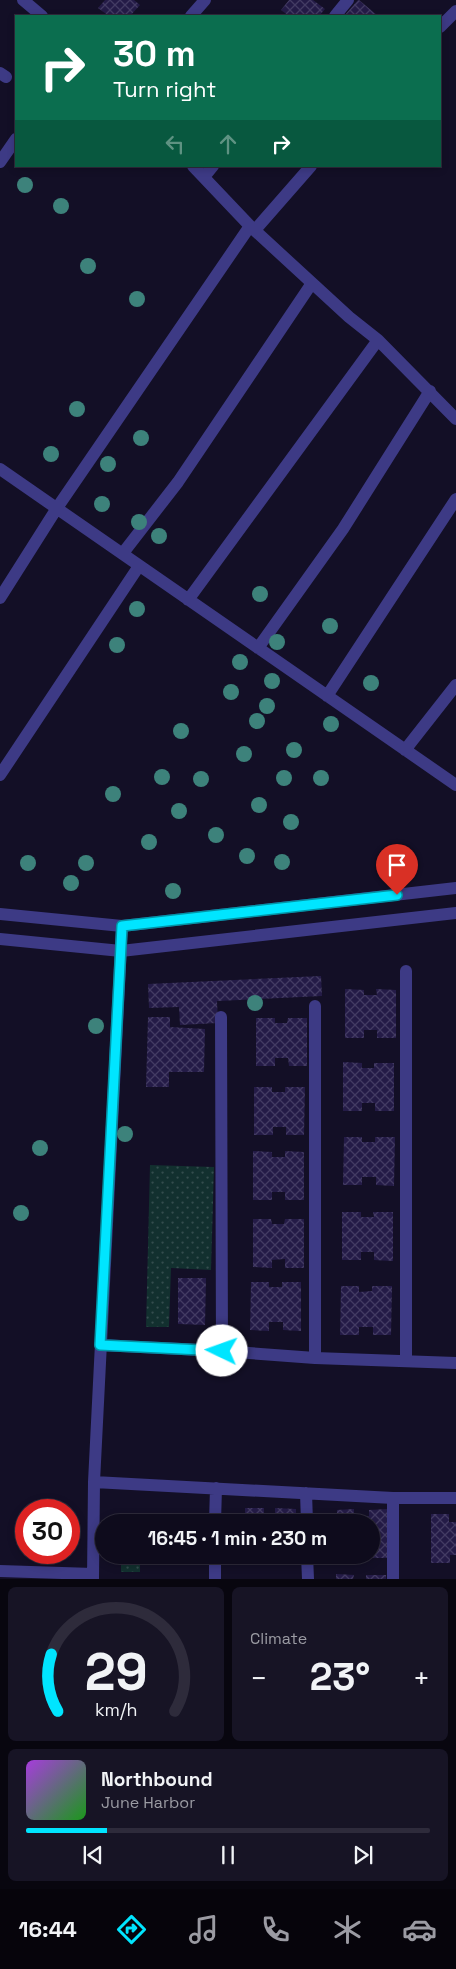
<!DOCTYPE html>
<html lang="en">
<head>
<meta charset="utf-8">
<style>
	body { margin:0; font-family:"Space Grotesk",sans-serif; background:#171425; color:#f1f3f6; height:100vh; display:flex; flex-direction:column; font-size:19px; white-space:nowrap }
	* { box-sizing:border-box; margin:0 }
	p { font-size:16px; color:#9b9ba3 }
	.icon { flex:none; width:28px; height:28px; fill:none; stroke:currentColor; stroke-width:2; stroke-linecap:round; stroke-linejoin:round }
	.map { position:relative; height:1579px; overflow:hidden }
	.panel { display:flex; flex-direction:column; gap:8px; padding:8px; background:#08060f; flex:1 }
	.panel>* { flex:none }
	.banner { position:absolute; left:15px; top:15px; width:426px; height:152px; border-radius:0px; box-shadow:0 2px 8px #0003,0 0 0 1px #2e2b3b; background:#0b6e4f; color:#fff; overflow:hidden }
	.speed { position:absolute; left:15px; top:1499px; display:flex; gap:10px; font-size:25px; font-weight:700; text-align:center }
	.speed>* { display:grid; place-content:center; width:65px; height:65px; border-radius:50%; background:#0e0b1c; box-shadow:0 2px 8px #0003,0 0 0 1px #2e2b3b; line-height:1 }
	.speed .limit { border:8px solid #d22; background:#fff; color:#111 }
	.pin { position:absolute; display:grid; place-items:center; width:42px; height:42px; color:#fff; margin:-51px -21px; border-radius:50% 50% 50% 0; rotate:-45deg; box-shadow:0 0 5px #0007 }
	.pin .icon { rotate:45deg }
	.me { position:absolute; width:55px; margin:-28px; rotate:273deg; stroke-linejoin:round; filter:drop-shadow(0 0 4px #0008) }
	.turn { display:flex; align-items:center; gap:18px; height:105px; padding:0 15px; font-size:22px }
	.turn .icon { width:65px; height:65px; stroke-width:2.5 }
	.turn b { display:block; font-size:35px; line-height:42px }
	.lanes { display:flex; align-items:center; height:48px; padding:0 15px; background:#0003; justify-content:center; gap:25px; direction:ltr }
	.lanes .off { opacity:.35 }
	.big { font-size:38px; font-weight:800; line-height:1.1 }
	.panel .card { flex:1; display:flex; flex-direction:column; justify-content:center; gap:8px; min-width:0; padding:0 18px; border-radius:8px; background:#171425 }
	.panel .dial { align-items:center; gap:0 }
	.dial svg { height:130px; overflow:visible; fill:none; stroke:#2e2b3b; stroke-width:7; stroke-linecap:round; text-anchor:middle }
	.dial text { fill:#f1f3f6; stroke:none }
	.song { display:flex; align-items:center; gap:15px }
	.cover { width:60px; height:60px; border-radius:8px; background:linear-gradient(135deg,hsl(280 70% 55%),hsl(120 70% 35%)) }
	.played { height:5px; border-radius:2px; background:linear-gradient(90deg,#00e5ff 20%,#2e2b3b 20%) }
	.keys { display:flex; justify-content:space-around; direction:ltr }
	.heat { display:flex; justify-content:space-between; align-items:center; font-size:28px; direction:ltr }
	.panel .tiles { flex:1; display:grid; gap:8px; grid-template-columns:1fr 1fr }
	.card:last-child { grid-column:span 2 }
	.trip { position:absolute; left:95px; top:1514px; width:285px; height:50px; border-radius:25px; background:#0e0b1c; box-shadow:0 2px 8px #0003,0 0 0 1px #2e2b3b; font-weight:800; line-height:50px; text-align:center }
	.tab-bar { display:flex; height:80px; justify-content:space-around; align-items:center; background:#06040b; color:#9b9ba3 }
	.tab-bar .icon { width:35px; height:35px }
	.tab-bar .active { color:#00e5ff }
	.tab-bar b { font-size:22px; color:#f1f3f6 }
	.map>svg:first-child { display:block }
</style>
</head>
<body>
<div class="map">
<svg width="456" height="1579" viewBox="0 0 456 1579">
	<defs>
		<pattern id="grass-dots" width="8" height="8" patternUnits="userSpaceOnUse" patternTransform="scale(1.25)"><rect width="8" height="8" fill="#12302f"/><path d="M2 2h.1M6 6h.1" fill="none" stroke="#344d4e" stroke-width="1.8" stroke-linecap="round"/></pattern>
		<pattern id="building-cross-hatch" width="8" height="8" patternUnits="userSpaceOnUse" patternTransform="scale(1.25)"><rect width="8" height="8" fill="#241b47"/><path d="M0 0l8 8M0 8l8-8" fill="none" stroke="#433b63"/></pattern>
	</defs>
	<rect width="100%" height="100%" fill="#130f26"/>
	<path fill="url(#grass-dots)" d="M 150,1165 L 214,1167 L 211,1270 L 171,1268 L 169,1327 L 146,1327 Z
		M 121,1555 L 140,1555 L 140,1572 L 121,1572 Z"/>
	<path fill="url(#building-cross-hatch)" d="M 105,0 L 134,0 L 140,5 L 130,16 L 109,16 L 98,8 Z
		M 289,0 L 313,0 L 325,9 L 319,16 L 289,16 L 281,10 Z
		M 358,0 L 359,0 L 378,16 L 344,16 Z
		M 321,976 L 322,996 L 217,1001 L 218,1023 L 180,1025 L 179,1007 L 149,1008 L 148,984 Z
		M 345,989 L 364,990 L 364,995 L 377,995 L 376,989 L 396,990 L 396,1038 L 377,1038 L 377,1030 L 364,1030 L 364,1038 L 345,1038 Z
		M 148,1017 L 170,1017 L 170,1027 L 205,1029 L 204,1072 L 169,1072 L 169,1087 L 146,1087 Z
		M 256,1018 L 275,1018 L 275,1023 L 287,1023 L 288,1018 L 307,1018 L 307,1066 L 289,1066 L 288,1058 L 275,1058 L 275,1066 L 256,1066 Z
		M 343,1062 L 362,1063 L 362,1068 L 374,1068 L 374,1063 L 394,1063 L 394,1111 L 375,1111 L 375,1103 L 362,1103 L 362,1111 L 343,1111 Z
		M 254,1087 L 272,1087 L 272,1092 L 285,1092 L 285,1087 L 305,1087 L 304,1135 L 286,1135 L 286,1127 L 273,1127 L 273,1135 L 254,1135 Z
		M 344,1137 L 362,1137 L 362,1142 L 375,1142 L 375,1137 L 395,1137 L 394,1186 L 376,1185 L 376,1177 L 362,1177 L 362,1185 L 343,1185 Z
		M 253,1151 L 272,1152 L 272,1157 L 285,1157 L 285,1151 L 304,1152 L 304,1200 L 285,1200 L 285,1192 L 272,1192 L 272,1200 L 253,1200 Z
		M 342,1212 L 361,1212 L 361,1217 L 374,1217 L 373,1212 L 393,1212 L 393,1261 L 374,1260 L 374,1252 L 361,1252 L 361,1260 L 342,1260 Z
		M 253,1219 L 271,1219 L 272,1224 L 284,1224 L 285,1219 L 304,1219 L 304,1268 L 285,1268 L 285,1259 L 272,1260 L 272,1268 L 253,1267 Z
		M 178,1278 L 206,1278 L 205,1325 L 178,1324 Z
		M 251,1282 L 269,1282 L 269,1287 L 282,1287 L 282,1282 L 301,1282 L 301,1331 L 283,1330 L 283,1322 L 269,1322 L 269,1331 L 250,1330 Z
		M 341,1286 L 359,1286 L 359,1292 L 372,1291 L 372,1286 L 392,1286 L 391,1335 L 373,1335 L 373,1327 L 359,1327 L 359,1335 L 340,1335 Z
		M 245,1508 L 264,1508 L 264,1514 L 275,1514 L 275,1508 L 296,1509 L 296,1522 L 245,1522 Z
		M 354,1509 L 354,1516 L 369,1516 L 369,1510 L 388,1509 L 388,1558 L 369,1558 L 369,1555 L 371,1555 L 371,1522 L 337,1522 L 337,1510 Z
		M 431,1514 L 449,1514 L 449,1522 L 456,1522 L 456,1555 L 450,1555 L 450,1563 L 431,1563 Z
		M 336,1574 L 354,1575 L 353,1579 L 336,1579 Z
		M 366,1575 L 386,1575 L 386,1579 L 366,1579 Z"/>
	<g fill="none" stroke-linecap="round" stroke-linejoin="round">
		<path stroke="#3d3a85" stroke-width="12" d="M 23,0 L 42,16
			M 191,16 L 205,0
			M 335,16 L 348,0
			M 440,27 L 456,11
			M 0,73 L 6,77
			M 0,162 L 16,139
			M 193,166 L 250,226 L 349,317 L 378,340 L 456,419
			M 204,177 L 213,166
			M 255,230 L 311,166
			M 0,469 L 456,785
			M 123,553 L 178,482 L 312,283
			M 0,598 L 57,508 L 250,226
			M 188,600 L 378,340
			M 258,648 L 343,529 L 430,391
			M 327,696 L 456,499
			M 405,750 L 456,685
			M 0,775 L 139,566
			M 406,971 L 406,1361
			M 221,1017 L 222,1351
			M 100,1345 L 222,1351 L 315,1358 L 456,1363
			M 315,1358 L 315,1006
			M 94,1482 L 393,1498 L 456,1498
			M 306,1493 L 307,1522
			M 393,1498 L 393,1579
			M 215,1522 L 216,1488
			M 307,1555 L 308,1579
			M 0,1571 L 93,1574
			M 93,1579 L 94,1482 L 122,926
			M 215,1579 L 215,1555"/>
		<path stroke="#3d3a85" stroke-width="12" d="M 0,914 L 122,926 L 456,888
			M 0,939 L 121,951 L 456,913"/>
	</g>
	<g fill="#3d827b">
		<circle cx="25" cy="185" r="8"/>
		<circle cx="61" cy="206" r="8"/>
		<circle cx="88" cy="266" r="8"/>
		<circle cx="137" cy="299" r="8"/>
		<circle cx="77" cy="409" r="8"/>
		<circle cx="141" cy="438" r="8"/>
		<circle cx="51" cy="454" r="8"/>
		<circle cx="108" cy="464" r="8"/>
		<circle cx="102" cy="504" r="8"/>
		<circle cx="139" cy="522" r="8"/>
		<circle cx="159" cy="536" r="8"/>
		<circle cx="260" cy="594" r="8"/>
		<circle cx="137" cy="609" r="8"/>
		<circle cx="330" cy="626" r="8"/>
		<circle cx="277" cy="642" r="8"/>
		<circle cx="117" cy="645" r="8"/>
		<circle cx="240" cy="662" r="8"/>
		<circle cx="272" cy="681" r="8"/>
		<circle cx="371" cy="683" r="8"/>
		<circle cx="231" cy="692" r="8"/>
		<circle cx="267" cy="706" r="8"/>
		<circle cx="257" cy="721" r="8"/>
		<circle cx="331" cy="724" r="8"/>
		<circle cx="181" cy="731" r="8"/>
		<circle cx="294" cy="750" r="8"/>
		<circle cx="244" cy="754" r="8"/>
		<circle cx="162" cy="777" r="8"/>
		<circle cx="284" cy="778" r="8"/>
		<circle cx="321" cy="778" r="8"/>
		<circle cx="201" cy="779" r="8"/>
		<circle cx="113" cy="794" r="8"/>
		<circle cx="259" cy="805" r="8"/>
		<circle cx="179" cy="811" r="8"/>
		<circle cx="291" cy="822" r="8"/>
		<circle cx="216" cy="835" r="8"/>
		<circle cx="149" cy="842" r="8"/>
		<circle cx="247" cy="856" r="8"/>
		<circle cx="282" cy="862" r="8"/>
		<circle cx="28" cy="863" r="8"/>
		<circle cx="86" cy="863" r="8"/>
		<circle cx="71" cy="883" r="8"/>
		<circle cx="173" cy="891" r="8"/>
		<circle cx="255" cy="1003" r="8"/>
		<circle cx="96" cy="1026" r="8"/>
		<circle cx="125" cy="1134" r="8"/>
		<circle cx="40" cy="1148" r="8"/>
		<circle cx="21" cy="1213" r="8"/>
	</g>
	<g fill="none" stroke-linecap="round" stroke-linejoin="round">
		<defs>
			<path id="route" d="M 222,1351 L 100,1345 L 122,926 L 397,895"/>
		</defs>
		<use href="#route" stroke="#0095a6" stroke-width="12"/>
		<use href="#route" stroke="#00e5ff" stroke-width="9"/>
	</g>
</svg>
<div class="speed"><div class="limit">30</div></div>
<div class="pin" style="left:397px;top:895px;background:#d93025"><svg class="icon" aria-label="arrive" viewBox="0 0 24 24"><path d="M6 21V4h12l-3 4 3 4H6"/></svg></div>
<svg class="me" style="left:222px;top:1351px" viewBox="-20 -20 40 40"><circle r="19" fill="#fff"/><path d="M0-13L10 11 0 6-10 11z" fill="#00e5ff"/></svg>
<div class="trip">16:45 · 1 min · 230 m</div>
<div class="banner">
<div class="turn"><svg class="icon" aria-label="right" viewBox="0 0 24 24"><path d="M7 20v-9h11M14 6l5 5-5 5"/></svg><div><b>30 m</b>Turn right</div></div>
<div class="lanes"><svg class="icon off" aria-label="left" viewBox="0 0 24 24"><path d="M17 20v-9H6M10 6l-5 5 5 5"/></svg><svg class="icon off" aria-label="ahead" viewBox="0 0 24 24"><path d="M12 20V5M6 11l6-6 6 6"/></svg><svg class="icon" aria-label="right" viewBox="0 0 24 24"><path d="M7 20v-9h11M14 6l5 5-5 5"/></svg></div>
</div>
</div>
<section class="panel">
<div class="tiles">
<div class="card dial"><svg viewBox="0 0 100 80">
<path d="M14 69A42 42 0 1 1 86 69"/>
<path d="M14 69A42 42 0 0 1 10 34" stroke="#00e5ff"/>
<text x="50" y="56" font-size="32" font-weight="700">29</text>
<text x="50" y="72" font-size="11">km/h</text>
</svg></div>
<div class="card"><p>Climate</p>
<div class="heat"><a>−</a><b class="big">23°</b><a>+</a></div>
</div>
<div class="card">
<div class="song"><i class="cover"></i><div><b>Northbound</b><p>June Harbor</p></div></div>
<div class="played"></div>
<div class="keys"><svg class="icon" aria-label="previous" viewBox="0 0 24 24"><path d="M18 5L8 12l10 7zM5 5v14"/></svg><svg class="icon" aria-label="pause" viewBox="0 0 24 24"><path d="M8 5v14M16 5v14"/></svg><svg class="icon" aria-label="next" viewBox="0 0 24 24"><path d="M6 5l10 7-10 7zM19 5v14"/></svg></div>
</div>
</div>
</section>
<nav class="tab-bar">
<b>16:44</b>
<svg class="icon active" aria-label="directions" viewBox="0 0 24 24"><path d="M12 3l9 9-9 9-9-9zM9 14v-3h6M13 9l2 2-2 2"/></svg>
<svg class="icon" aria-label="music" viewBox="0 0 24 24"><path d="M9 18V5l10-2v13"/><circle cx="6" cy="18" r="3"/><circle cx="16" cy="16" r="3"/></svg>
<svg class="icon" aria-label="phone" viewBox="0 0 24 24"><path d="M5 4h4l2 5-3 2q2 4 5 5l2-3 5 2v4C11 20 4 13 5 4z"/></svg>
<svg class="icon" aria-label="climate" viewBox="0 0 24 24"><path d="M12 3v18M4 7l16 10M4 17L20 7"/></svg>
<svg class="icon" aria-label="car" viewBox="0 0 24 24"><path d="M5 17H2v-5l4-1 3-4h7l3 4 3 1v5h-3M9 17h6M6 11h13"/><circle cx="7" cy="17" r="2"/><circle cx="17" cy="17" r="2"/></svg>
</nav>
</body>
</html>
